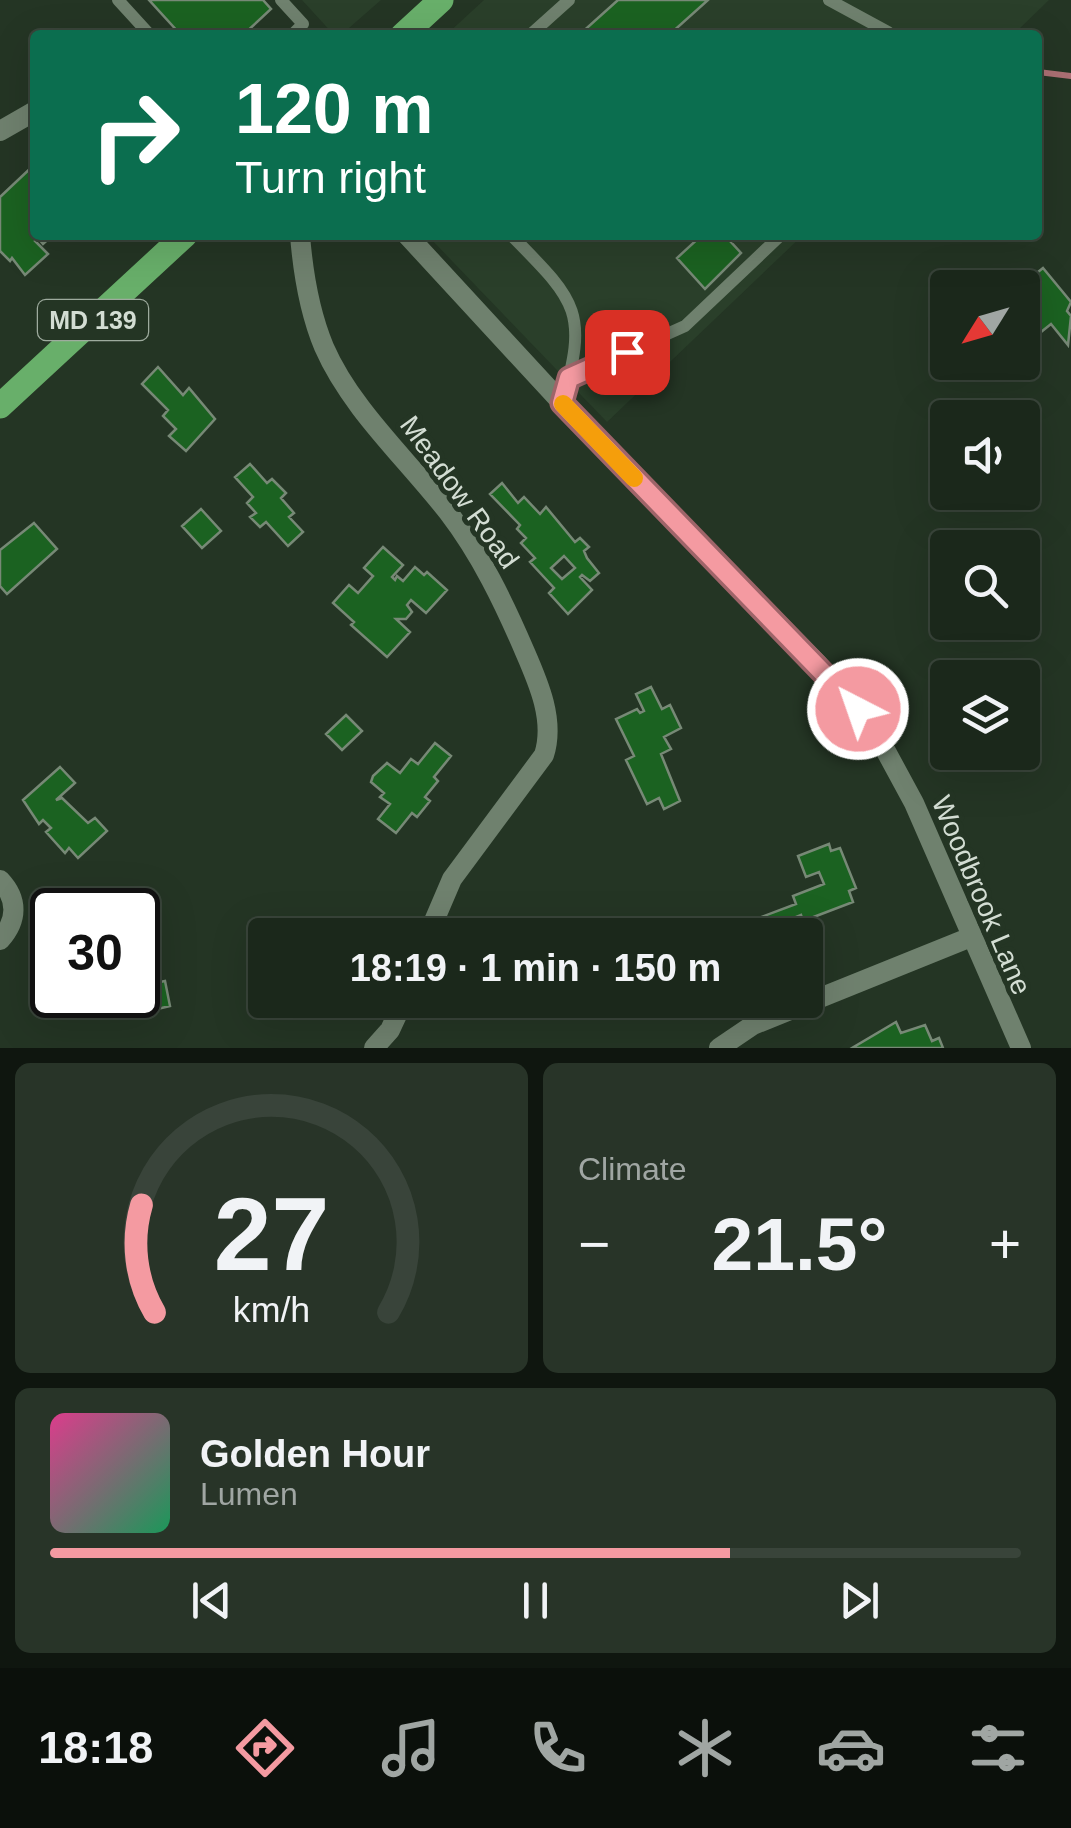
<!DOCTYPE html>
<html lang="en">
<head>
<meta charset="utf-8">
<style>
	body { margin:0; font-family:Helvetica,sans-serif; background:#283428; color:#f1f3f6; height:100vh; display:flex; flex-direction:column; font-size:38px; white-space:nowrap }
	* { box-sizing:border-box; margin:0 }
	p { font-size:32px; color:#a0a6a3 }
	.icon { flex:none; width:55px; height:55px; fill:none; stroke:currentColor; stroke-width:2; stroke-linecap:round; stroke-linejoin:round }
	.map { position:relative; height:1048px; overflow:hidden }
	.details { display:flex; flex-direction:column; gap:15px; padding:15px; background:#0f160f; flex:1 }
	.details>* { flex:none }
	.banner { position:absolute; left:30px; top:30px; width:1012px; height:210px; border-radius:10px; box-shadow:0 10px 40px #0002,0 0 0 2px #39443a; background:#0b6e4f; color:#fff; overflow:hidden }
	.needle { width:65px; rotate:233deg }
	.buttons { position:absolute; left:930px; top:270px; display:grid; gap:20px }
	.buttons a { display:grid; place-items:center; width:110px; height:110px; border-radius:10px; background:#1b281b; box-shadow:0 10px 40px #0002,0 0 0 2px #39443a; font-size:50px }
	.speed { position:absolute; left:30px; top:888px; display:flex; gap:20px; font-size:50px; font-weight:700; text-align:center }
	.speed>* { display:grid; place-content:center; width:130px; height:130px; border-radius:50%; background:#1b281b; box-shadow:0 10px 40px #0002,0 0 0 2px #39443a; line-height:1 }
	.speed .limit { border:5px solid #111; border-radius:15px; background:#fff; color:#111 }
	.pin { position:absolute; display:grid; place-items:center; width:85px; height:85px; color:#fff; margin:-42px; border-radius:20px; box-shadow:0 5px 15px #0006 }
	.me { position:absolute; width:110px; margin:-55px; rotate:319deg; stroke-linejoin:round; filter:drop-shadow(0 0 8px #0008) }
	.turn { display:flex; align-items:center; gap:35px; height:210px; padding:0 40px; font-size:45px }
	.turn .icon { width:130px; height:130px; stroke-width:2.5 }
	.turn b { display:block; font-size:70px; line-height:85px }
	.big { font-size:75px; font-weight:600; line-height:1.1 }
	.details .card { flex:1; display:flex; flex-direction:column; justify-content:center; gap:15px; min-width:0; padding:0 35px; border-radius:15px; background:#283428 }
	.details .dial { align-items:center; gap:0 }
	.dial svg { height:260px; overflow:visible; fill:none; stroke:#39443a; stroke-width:7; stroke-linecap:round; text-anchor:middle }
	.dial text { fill:#f1f3f6; stroke:none }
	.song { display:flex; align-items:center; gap:30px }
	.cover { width:120px; height:120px; border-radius:15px; background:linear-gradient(135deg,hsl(330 70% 55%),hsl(150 70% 35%)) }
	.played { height:10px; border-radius:5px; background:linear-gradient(90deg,#f49aa1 70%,#39443a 70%) }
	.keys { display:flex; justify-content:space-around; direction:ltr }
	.heat { display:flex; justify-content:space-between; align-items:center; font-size:55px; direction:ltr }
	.details .tiles { flex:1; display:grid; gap:15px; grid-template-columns:1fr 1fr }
	.card:last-child { grid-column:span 2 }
	.trip { position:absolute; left:248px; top:918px; width:575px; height:100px; border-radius:10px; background:#1b281b; box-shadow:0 10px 40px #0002,0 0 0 2px #39443a; font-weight:600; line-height:100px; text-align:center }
	.menu { display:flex; height:160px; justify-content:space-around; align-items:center; background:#0b100b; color:#a0a6a3 }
	.menu .icon { width:70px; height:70px }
	.menu .active { color:#f49aa1 }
	.menu b { font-size:45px; color:#f1f3f6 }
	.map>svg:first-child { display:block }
</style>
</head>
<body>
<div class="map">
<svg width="1071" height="1048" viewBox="0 0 1071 1048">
	<rect width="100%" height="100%" fill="#243524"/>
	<path fill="#2a3f2a" d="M 302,0 L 381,0 L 341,35 L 334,35 Z
		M 484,0 L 1049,0 L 1013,35 L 446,35 Z
		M 427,235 L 803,235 L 607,422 Z"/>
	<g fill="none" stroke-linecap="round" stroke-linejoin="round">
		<path stroke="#ac7074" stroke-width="6" d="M 1038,72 L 1071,76"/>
	</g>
	<path fill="#1b6221" stroke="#778976" stroke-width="2.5" fill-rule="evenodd" d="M 149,0 L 263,0 L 271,9 L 243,35 L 181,35 Z
		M 618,0 L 708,0 L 669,35 L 579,35 Z
		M 35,164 L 35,235 L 53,235 L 43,244 L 38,238 L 35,241 L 48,254 L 25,275 L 12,258 L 10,261 L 0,251 L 0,197 Z
		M 702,235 L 739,235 L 731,242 L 741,253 L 705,289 L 677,258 Z
		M 1043,268 L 1071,302 L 1067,311 L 1071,316 L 1068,345 L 1051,324 L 1041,332 L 1022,314 L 1022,288 L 1018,288 Z
		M 158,367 L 183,395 L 189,388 L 215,419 L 186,451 L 169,436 L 176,429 L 163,416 L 168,410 L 142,384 Z
		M 250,464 L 267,483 L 272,479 L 286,493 L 281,498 L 294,513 L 289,517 L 303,532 L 288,546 L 266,522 L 260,527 L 250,517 L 256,513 L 247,503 L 253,497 L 235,477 Z
		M 502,483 L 518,503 L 524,497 L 540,514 L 546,507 L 575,542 L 580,538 L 589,547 L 584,551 L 587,558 L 599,573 L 590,581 L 582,575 L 580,577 L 592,590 L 568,614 L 549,593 L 554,588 L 530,562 L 535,558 L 521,543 L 526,538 L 517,529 L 520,525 L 490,494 ZM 564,556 L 575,568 L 562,579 L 551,568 Z
		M 201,509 L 221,531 L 202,548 L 182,526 Z
		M 34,523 L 57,549 L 7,594 L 0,586 L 0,550 Z
		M 383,547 L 403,565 L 392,577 L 395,580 L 397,576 L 403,581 L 415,567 L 424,575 L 427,572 L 447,590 L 426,613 L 411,600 L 407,605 L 412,612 L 406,619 L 396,619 L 410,632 L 387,657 L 351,625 L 354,622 L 333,603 L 349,585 L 358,593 L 373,576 L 364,568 Z
		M 651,687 L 662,709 L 670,705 L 681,728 L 664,737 L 671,749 L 661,754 L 680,801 L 664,809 L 659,798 L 647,804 L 626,760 L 634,756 L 616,719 L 637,709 L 640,713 L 644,711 L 636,694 Z
		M 346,715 L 362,731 L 342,750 L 326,734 Z
		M 435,743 L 451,756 L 434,777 L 438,781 L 425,797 L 430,801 L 417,817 L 412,813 L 396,833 L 378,819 L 390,804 L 380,797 L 384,793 L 371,782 L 373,776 L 387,763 L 400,773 L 411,759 L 418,764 Z
		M 60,767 L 75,783 L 56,800 L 62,798 L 88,823 L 95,818 L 107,831 L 78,858 L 69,848 L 65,853 L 46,832 L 51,828 L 43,820 L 39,824 L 23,800 Z
		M 829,844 L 831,851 L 840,848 L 856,888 L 849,891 L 853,902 L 803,921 L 801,915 L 784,922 L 788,933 L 783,935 L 762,935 L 756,919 L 796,904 L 793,896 L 824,884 L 819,872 L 806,877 L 798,856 Z
		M 524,919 L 546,935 L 509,935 Z
		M 138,951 L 145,985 L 165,981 L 170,1006 L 123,1017 L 118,995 L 138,995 Z
		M 896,1022 L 901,1033 L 925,1025 L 932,1041 L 939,1038 L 943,1048 L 852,1048 Z"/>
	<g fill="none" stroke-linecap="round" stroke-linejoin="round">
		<path stroke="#6f816e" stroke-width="12" d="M 118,0 L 150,35
			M 281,0 L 303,24 L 292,35
			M 829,0 L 888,32 L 888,35
			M 530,35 L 569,0
			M 511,235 C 576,301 589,311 562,403
			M 569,378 L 685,326 L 781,235"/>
		<path stroke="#6f816e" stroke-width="20" d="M 0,131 L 35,111
			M 300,235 C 303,273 309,311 324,347 C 351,409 407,459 448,512 C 481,555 504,603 525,652 C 539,684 555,721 544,755 L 452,879 L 428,935
			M 407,235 L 562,403 L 818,664 L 875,731 L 914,803 L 1021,1048
			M 0,880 C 18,899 18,920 0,940
			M 374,1048 L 390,1030 L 404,1000
			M 719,1048 L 753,1025 L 971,937"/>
		<path stroke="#68af6a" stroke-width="25" d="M 403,35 L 441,0
			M 0,406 L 185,235"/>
	</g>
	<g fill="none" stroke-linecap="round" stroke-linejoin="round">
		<defs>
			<path id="route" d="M 627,352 L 569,378 L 562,403 L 858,709"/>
		</defs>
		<use href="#route" stroke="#9f6469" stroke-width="25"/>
		<use href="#route" stroke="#f49aa1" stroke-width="18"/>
		<path stroke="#f59e0b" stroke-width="18" d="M 563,404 L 634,478"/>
	</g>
	<g text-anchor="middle" stroke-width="10" stroke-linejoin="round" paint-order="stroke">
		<rect fill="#243524" stroke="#9eab9e" stroke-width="2.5" x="38" y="300" width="110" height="40" rx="8"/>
		<g font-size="25" font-weight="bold" fill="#d3ddd3">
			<text x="93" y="329">MD 139</text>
		</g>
		<g font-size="28" fill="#d3ddd3" stroke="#243524">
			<text transform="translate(460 492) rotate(54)" y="10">Meadow Road</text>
			<text transform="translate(982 895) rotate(67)" y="10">Woodbrook Lane</text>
		</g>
	</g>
</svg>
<div class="buttons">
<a><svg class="needle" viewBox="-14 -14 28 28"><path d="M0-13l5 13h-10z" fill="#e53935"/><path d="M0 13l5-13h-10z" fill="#a0a6a3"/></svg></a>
<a><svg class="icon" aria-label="sound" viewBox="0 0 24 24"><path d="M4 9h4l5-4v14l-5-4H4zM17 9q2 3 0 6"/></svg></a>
<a><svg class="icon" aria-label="search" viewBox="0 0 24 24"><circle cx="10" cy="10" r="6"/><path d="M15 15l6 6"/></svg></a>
<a><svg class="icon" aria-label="layers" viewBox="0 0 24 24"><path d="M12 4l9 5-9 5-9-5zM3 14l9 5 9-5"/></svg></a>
</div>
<div class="speed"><div class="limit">30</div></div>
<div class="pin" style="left:627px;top:352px;background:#d93025"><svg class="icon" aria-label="arrive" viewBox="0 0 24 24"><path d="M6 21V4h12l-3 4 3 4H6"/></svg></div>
<svg class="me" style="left:858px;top:709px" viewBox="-20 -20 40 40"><circle r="17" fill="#f49aa1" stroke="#fff" stroke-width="3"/><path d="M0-11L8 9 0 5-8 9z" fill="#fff"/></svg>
<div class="trip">18:19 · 1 min · 150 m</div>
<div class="banner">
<div class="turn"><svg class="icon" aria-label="right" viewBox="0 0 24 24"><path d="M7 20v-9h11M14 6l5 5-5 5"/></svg><div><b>120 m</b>Turn right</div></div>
</div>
</div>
<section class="details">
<div class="tiles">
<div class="card dial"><svg viewBox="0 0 100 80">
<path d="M14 69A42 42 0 1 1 86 69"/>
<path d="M14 69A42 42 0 0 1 10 36" stroke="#f49aa1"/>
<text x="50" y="56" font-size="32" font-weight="700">27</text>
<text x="50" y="72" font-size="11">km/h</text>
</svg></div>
<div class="card"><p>Climate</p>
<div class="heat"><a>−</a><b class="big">21.5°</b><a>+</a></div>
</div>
<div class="card">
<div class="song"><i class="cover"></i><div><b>Golden Hour</b><p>Lumen</p></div></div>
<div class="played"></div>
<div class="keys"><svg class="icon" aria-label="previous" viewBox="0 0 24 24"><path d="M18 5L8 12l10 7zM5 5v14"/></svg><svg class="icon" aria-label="pause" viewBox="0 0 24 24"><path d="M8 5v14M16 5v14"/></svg><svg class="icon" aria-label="next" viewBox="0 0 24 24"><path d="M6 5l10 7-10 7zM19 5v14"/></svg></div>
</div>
</div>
</section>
<nav class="menu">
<b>18:18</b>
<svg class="icon active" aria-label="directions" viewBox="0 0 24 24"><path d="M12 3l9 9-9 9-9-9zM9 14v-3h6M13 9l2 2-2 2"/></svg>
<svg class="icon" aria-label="music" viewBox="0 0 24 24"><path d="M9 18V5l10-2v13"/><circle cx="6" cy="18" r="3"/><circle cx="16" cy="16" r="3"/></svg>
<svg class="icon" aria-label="phone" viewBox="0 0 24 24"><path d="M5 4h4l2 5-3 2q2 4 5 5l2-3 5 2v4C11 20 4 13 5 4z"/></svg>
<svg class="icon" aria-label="climate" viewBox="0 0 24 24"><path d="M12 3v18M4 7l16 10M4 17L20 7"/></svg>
<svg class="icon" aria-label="car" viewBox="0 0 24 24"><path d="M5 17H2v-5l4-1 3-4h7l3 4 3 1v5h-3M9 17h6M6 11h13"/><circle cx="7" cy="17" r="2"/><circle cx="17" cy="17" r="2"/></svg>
<svg class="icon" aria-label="filters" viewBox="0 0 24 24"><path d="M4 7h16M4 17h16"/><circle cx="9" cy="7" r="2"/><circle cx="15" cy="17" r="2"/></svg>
</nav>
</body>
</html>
